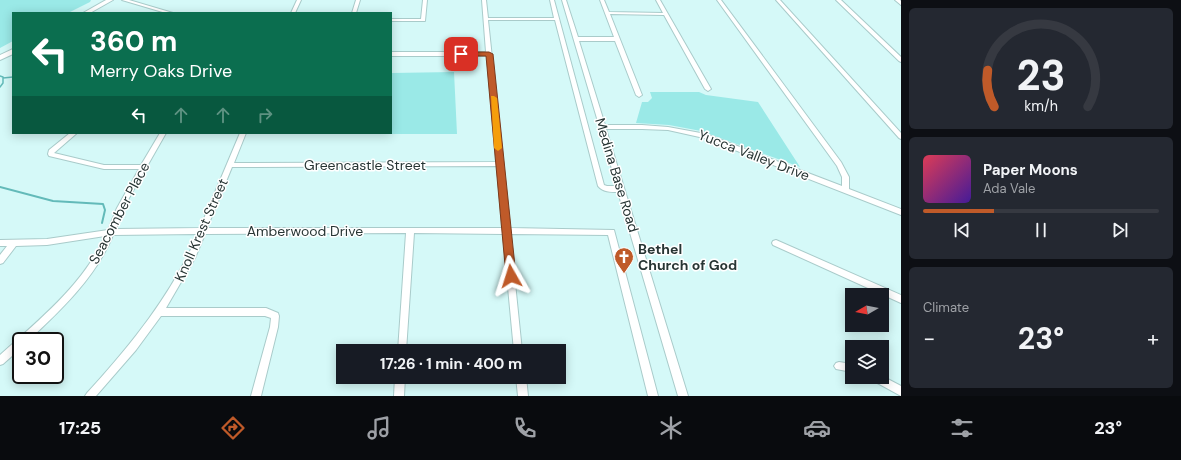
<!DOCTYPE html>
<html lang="en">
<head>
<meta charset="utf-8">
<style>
	body { margin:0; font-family:"DM Sans",sans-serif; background:#242831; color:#f1f3f6; height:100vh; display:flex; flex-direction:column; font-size:15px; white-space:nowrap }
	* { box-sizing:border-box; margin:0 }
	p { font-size:13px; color:#9ea1a6 }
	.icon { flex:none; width:22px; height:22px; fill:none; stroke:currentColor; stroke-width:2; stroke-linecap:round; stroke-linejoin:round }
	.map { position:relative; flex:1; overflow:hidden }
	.panel { display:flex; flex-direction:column; gap:8px; padding:8px; background:#0d0f14; width:280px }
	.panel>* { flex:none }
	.hud { position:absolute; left:12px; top:12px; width:380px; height:122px; border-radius:0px; box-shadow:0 2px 10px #0003; background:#0b6e4f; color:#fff; overflow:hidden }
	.needle { width:26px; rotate:261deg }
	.buttons { position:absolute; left:845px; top:288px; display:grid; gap:8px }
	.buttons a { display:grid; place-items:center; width:44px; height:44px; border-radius:0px; background:#171b24; box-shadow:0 2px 10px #0003; font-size:20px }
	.speed { position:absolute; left:12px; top:332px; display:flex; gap:8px; font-size:20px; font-weight:700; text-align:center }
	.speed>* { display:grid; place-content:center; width:52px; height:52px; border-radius:50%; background:#171b24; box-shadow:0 2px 10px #0003; line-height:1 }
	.speed .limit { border:2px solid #111; border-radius:6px; background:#fff; color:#111 }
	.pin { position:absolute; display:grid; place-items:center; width:34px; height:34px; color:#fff; margin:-17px; border-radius:8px; box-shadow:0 2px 6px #0006 }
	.me { position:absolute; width:44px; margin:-22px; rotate:354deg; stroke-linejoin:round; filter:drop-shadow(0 0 3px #0008) }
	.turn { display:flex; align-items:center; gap:14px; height:84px; padding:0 12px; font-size:18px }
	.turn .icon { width:52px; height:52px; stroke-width:2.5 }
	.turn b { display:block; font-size:28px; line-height:34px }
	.lanes { display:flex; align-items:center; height:38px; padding:0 12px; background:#0003; justify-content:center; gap:20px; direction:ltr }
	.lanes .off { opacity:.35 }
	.big { font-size:30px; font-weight:700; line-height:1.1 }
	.panel .card { flex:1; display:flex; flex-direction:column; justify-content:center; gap:6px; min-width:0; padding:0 14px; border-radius:6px; background:#242831 }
	.panel .dial { align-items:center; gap:0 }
	.dial svg { height:104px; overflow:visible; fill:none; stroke:#363941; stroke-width:7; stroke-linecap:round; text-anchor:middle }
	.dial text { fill:#f1f3f6; stroke:none }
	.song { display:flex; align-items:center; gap:12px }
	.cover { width:48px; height:48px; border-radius:6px; background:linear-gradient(135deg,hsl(350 70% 55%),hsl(260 70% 35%)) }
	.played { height:4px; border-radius:2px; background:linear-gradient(90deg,#bf5a29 30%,#363941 30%) }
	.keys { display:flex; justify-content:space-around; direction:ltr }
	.heat { display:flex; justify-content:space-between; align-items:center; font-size:22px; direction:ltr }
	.trip { position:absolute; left:336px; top:344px; width:230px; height:40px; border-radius:0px; background:#171b24; box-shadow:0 2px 10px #0003; font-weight:700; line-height:40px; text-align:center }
	.menu { display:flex; height:64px; justify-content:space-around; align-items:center; background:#090b0e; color:#9ea1a6 }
	.menu .icon { width:28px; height:28px }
	.menu .on { color:#bf5a29 }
	.menu b { font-size:18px; color:#f1f3f6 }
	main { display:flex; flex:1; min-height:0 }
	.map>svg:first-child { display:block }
</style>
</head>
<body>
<main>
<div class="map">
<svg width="901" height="396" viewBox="0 0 901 396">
	<rect width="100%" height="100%" fill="#d5f9f8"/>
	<path fill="#9ae9e7" d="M 0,0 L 91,0 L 90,2 L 68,13 L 13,13 L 13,41 L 0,48 Z
		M 454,72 L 457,134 L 286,134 L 286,133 L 391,133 L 391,73 Z
		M 650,92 L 699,92 L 706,95 L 758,102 L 800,167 L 701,131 L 669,125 L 636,123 L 642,102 L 648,102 L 652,98 Z"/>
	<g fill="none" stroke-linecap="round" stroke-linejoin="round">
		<path stroke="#63bab9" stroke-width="1.5" d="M 0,76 L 3,77 L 3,83 L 0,87
			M 3,78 L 13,77"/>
		<path stroke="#63bab9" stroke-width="2" d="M 0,187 L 53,201 L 103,204 L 105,210 L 102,223"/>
		<defs>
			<path id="minor" d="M 122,0 L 129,0 L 173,13 L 166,13 Z
				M 297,0 L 301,0 L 295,13 L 291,13 Z
				M 356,0 L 360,0 L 356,13 L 352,13 Z
				M 423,0 L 427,0 L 425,21 L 391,21 L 391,19 L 421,19 Z
				M 482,0 L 486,0 L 488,18 L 554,18 L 550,0 L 554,0 L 604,185 L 607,186 L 617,186 L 562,0 L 566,0 L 578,37 L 614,37 L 600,0 L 604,0 L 609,12 L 663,13 L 656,0 L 660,0 L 711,89 L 708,91 L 705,89 L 664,15 L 610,14 L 642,95 L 639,97 L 636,95 L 615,41 L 579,41 L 605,125 L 642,125 L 668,127 L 706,134 L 842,186 L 842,177 L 837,166 L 717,0 L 721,0 L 841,162 L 849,177 L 849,189 L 901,209 L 901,215 L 704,138 L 668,130 L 642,129 L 606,129 L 688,396 L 678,396 L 618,192 C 610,192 603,192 598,186 L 555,20 L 488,20 L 510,228 L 614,230 L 658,396 L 648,396 L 608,235 L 510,234 L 522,351 L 514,351 L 503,234 L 414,233 L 406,351 L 398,351 L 406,233 L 205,234 L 195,258 L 166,308 L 266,308 L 278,313 L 279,316 L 278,327 L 261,396 L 251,396 L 270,327 L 271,318 L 265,316 L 161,316 L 136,350 L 96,396 L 85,396 L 87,393 C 131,345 172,294 198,234 L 113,235 C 96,277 61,310 28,341 L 21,341 L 21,348 L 3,364 L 0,365 L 0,355 C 38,321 84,284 105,236 L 47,245 L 16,246 L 3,263 L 0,264 L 0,255 L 7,246 L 0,246 L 0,240 L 47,239 L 108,230 L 117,208 L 139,169 L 104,169 L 49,156 L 48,154 L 49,150 L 70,133 L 77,133 L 54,153 L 104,165 L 141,165 L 160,133 L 166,133 L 129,198 L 116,229 L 200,228 L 240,133 L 246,133 L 234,163 L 496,162 L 487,56 L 391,56 L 391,52 L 486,52 ZM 497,166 L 502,228 L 207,228 L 232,167 Z
				M 776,0 L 780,0 L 901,133 L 901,139 L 899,138 Z
				M 836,0 L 841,0 L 901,57 L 901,62 L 899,61 Z
				M 895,0 L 900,0 L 901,1 L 901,5 Z
				M 776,240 L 901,295 L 901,303 L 773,245 L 772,243 L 773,241 Z
				M 839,362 L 852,364 L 852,372 L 836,369 L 834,366 L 836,363 Z
				M 882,376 L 901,386 L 901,396 L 872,380 L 870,377 L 882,377 Z
				M 395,377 L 405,377 L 404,396 L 394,396 Z
				M 516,377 L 526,377 L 528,396 L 518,396 Z"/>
			<path id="major" d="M 106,0 L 113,0 L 90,13 L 83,13 Z
				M 13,49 L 13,54 L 0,60 L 0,55 Z"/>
		</defs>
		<use href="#minor" stroke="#a9cbca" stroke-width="2"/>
		<use href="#major" stroke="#a9cbca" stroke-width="2"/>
		<use href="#minor" fill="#fff" fill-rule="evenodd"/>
		<use href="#major" fill="#fff" fill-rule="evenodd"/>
	</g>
	<path fill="#bf5a29" stroke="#7c3a1b" d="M 461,52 L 489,52 L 493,54 L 516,276 L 514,279 L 511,280 L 507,279 L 506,276 L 486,56 L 459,56 L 459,53 Z"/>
	<path fill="#f59e0b" d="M 491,96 L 494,96 L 497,98 L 502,148 L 498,151 L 494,148 Z"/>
	<defs>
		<symbol id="church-pin" viewBox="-11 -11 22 30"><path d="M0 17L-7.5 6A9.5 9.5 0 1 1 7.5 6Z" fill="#bf5a29" stroke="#fff"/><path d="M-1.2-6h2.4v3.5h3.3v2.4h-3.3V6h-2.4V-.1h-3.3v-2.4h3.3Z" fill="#fff"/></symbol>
	</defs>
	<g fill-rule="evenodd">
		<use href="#church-pin" x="613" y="246" width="22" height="30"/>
	</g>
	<g text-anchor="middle" stroke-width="3" stroke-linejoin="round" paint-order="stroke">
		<g font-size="14" fill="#273534" stroke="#fff">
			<text transform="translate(754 155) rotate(21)" y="5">Yucca Valley Drive</text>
			<text x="365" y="170">Greencastle Street</text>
			<text transform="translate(617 175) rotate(73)" y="5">Medina Base Road</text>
			<text transform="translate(119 213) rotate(-62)" y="5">Seacomber Place</text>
			<text transform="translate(201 230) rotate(-66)" y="5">Knoll Krest Street</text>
			<text x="305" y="236">Amberwood Drive</text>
		</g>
		<g font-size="14" font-weight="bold" fill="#273534" stroke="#fff" text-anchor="start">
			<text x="638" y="254">Bethel<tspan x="638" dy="16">Church of God</tspan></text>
		</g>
	</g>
</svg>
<div class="buttons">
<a><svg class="needle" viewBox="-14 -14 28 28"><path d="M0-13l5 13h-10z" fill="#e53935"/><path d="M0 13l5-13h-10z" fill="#9ea1a6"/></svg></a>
<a><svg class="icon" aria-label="layers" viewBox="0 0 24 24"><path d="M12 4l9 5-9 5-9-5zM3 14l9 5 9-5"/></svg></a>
</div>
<div class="speed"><div class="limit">30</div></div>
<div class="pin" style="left:461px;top:54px;background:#d93025"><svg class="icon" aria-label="arrive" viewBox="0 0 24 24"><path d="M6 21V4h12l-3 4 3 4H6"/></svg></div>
<svg class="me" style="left:511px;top:276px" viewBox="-20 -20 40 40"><path d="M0-17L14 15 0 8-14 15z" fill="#bf5a29" stroke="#fff" stroke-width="4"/></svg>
<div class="trip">17:26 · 1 min · 400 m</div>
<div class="hud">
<div class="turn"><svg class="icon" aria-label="left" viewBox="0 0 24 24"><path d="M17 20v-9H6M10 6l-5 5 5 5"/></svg><div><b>360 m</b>Merry Oaks Drive</div></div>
<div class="lanes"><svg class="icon" aria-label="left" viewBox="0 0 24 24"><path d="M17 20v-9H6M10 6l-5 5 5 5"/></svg><svg class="icon off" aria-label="ahead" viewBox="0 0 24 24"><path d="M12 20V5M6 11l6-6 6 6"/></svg><svg class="icon off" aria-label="ahead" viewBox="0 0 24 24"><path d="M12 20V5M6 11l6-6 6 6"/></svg><svg class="icon off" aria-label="right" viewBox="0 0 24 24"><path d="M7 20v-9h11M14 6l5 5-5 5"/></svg></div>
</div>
</div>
<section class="panel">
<div class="card dial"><svg viewBox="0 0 100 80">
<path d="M14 69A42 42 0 1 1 86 69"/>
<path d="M14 69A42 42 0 0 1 9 41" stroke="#bf5a29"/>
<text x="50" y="56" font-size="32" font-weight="700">23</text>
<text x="50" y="72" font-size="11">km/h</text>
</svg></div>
<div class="card">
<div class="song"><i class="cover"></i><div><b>Paper Moons</b><p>Ada Vale</p></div></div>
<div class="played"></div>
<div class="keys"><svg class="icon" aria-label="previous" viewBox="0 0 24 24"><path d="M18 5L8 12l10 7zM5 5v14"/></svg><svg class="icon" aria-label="pause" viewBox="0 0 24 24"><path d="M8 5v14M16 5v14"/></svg><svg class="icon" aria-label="next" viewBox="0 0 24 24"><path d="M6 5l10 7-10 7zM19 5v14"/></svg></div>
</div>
<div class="card"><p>Climate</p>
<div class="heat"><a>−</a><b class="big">23°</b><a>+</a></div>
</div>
</section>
</main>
<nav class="menu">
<b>17:25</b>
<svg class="icon on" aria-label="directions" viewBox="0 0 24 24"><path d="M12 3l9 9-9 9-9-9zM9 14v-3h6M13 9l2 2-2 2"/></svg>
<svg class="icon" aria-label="music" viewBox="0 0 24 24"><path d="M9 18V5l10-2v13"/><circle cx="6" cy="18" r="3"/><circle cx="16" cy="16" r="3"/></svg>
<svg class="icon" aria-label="phone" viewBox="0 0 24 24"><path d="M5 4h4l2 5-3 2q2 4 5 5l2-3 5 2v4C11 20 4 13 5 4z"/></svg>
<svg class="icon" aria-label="climate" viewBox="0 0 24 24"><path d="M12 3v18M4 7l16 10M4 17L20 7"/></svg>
<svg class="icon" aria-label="car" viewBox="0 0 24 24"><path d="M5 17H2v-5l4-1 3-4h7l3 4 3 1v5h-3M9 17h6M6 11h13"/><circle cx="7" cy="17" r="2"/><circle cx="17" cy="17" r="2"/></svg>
<svg class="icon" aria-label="filters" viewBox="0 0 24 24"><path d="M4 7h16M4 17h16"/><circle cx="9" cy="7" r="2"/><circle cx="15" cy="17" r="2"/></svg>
<b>23°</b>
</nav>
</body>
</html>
